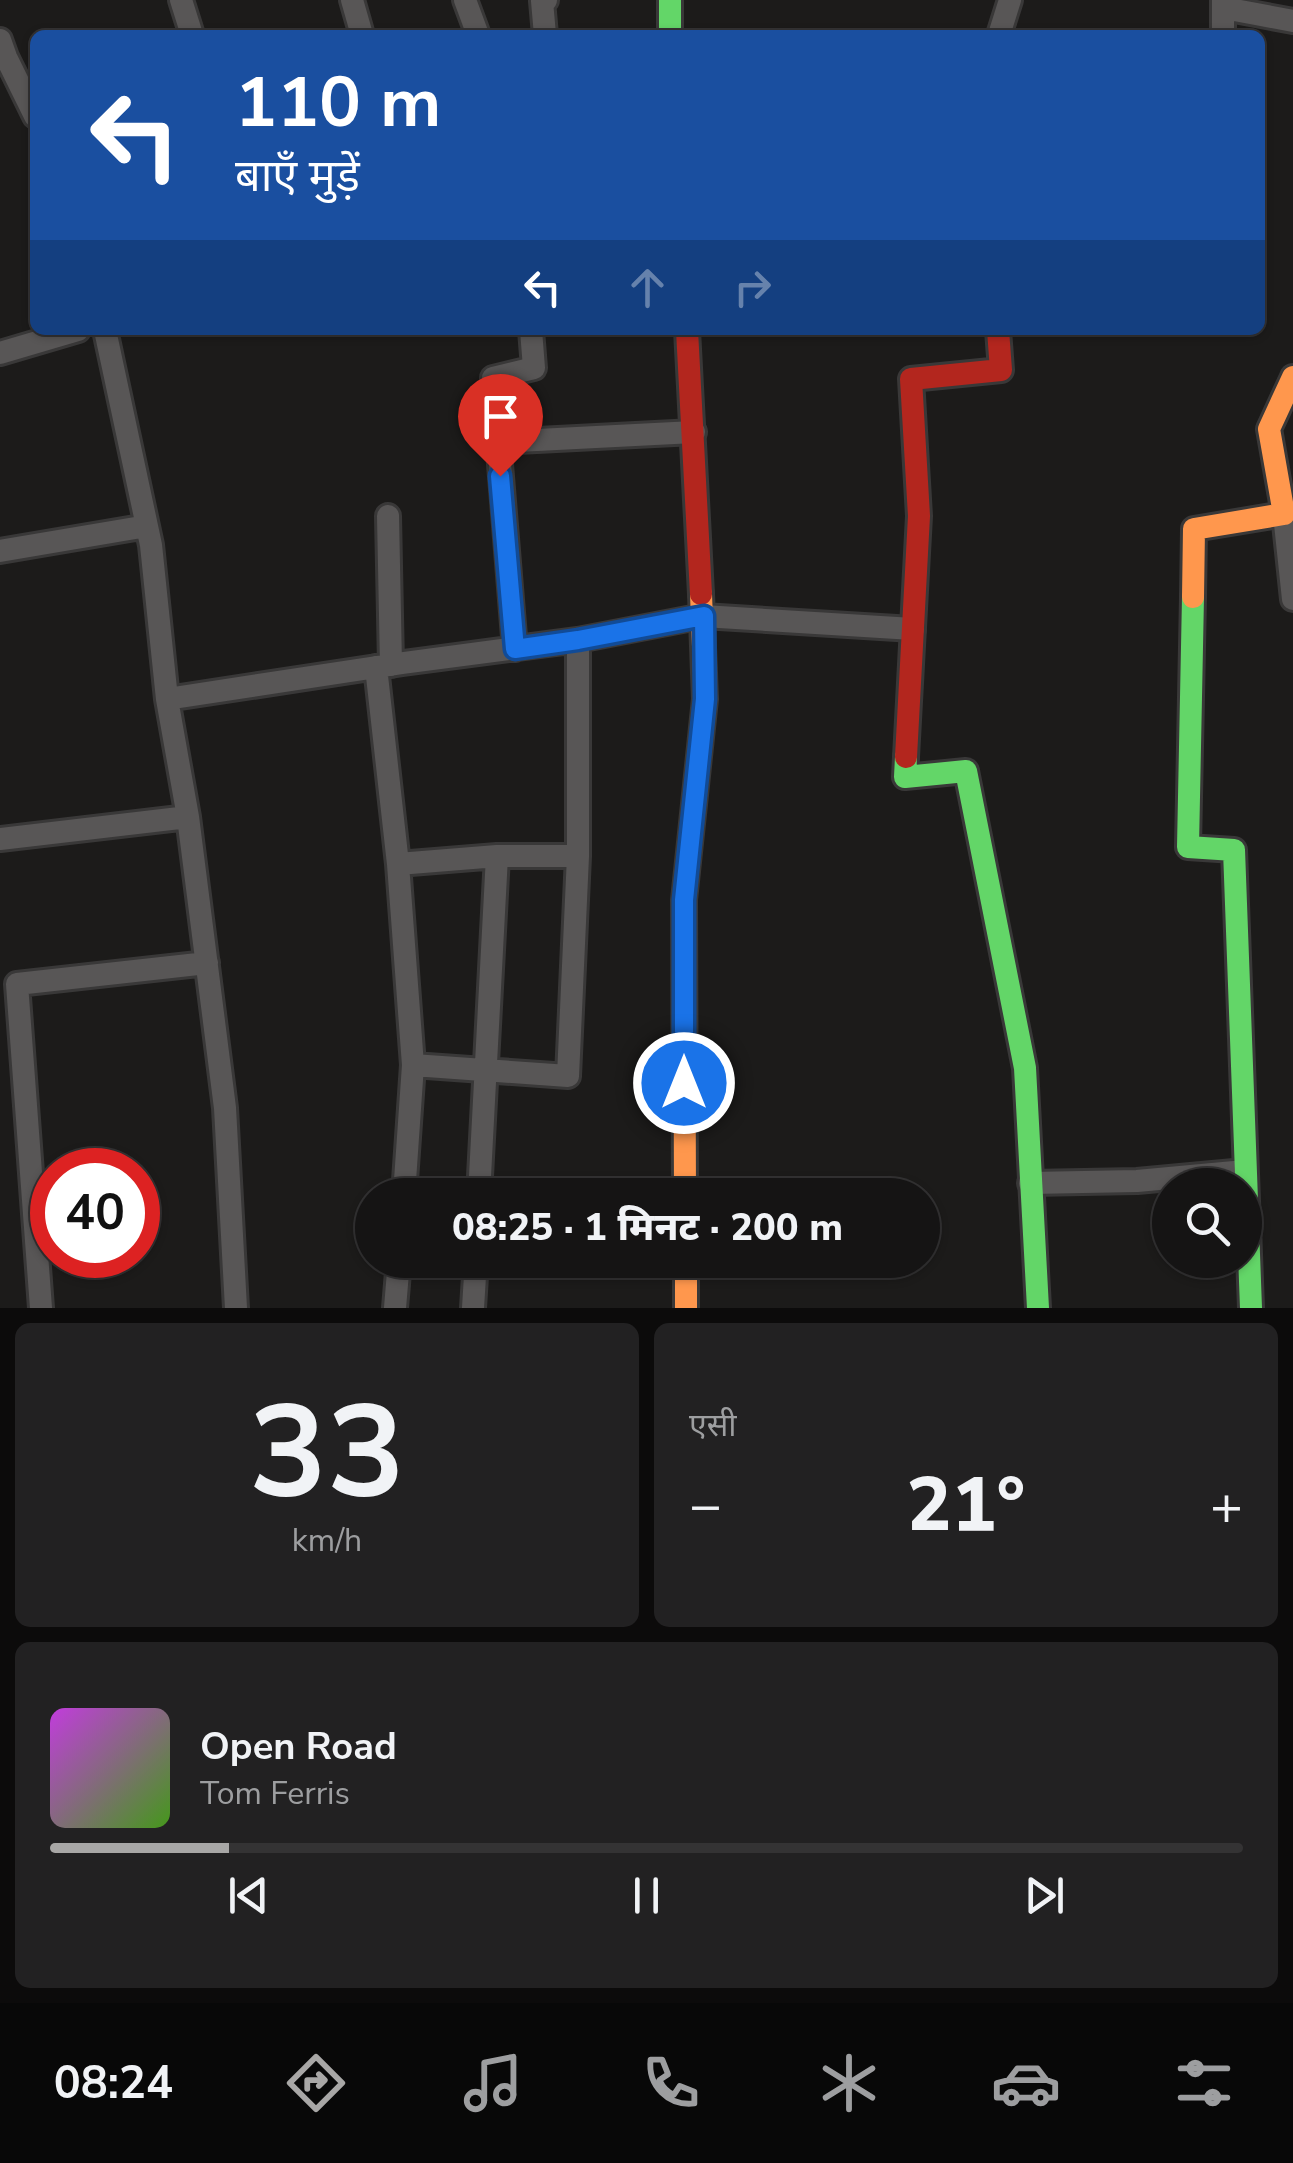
<!DOCTYPE html>
<html lang="hi">
<head>
<meta charset="utf-8">
<style>
	body { margin:0; font-family:"Nunito Sans","Noto Sans Devanagari",sans-serif; background:#222122; color:#f1f3f6; height:100vh; display:flex; flex-direction:column; font-size:38px; white-space:nowrap }
	* { box-sizing:border-box; margin:0 }
	p { font-size:32px; color:#9d9ea0 }
	.icon { flex:none; width:55px; height:55px; fill:none; stroke:currentColor; stroke-width:2; stroke-linecap:round; stroke-linejoin:round }
	.map { position:relative; height:1308px; overflow:hidden }
	.sheet { display:flex; flex-direction:column; gap:15px; padding:15px; background:#0c0b0b; flex:1 }
	.sheet>* { flex:none }
	.banner { position:absolute; left:30px; top:30px; width:1235px; height:305px; border-radius:15px; box-shadow:0 2px 8px #0004,0 0 0 2px #343334; background:#1a4fa0; color:#fff; overflow:hidden }
	.buttons { position:absolute; left:1152px; top:1168px; display:grid; gap:20px }
	.buttons a { display:grid; place-items:center; width:110px; height:110px; border-radius:50%; background:#151414; box-shadow:0 2px 8px #0004,0 0 0 2px #343334; font-size:50px }
	.speed { position:absolute; left:30px; top:1148px; display:flex; gap:20px; font-size:50px; font-weight:700; text-align:center }
	.speed>* { display:grid; place-content:center; width:130px; height:130px; border-radius:50%; background:#151414; box-shadow:0 2px 8px #0004,0 0 0 2px #343334; line-height:1 }
	.speed .limit { border:15px solid #d22; background:#fff; color:#111 }
	.pin { position:absolute; display:grid; place-items:center; width:85px; height:85px; color:#fff; margin:-102px -42px; border-radius:50% 50% 50% 0; rotate:-45deg; box-shadow:0 0 10px #0007 }
	.pin .icon { rotate:45deg }
	.me { position:absolute; width:110px; margin:-55px; rotate:0deg; stroke-linejoin:round; filter:drop-shadow(0 0 8px #0008) }
	.turn { display:flex; align-items:center; gap:35px; height:210px; padding:0 40px; font-size:45px }
	.turn .icon { width:130px; height:130px; stroke-width:2.5 }
	.turn b { display:block; font-size:70px; line-height:85px }
	.lanes { display:flex; align-items:center; height:95px; padding:0 40px; background:#0003; justify-content:center; gap:50px; direction:ltr }
	.lanes .off { opacity:.35 }
	.big { font-size:75px; font-weight:800; line-height:1.1 }
	.sheet .tile { flex:1; display:flex; flex-direction:column; justify-content:center; gap:15px; min-width:0; padding:0 35px; border-radius:15px; background:#222122 }
	.sheet .dial { align-items:center; gap:0 }
	.dial b { font-size:130px; line-height:1 }
	.song { display:flex; align-items:center; gap:30px }
	.cover { width:120px; height:120px; border-radius:15px; background:linear-gradient(135deg,hsl(290 70% 55%),hsl(100 70% 35%)) }
	.played { height:10px; border-radius:5px; background:linear-gradient(90deg,#a8a7a6 15%,#343334 15%) }
	.keys { display:flex; justify-content:space-around; direction:ltr }
	.heat { display:flex; justify-content:space-between; align-items:center; font-size:55px; direction:ltr }
	.sheet .tiles { flex:1; display:grid; gap:15px; grid-template-columns:1fr 1fr }
	.tile:last-child { grid-column:span 2 }
	.trip { position:absolute; left:355px; top:1178px; width:585px; height:100px; border-radius:50px; background:#151414; box-shadow:0 2px 8px #0004,0 0 0 2px #343334; font-weight:800; line-height:100px; text-align:center }
	.dock { display:flex; height:160px; justify-content:space-around; align-items:center; background:#080808; color:#9d9ea0 }
	.dock .icon { width:70px; height:70px }
	.dock .selected { color:#a8a7a6 }
	.dock b { font-size:45px; color:#f1f3f6 }
	.map>svg:first-child { display:block }
</style>
</head>
<body>
<div class="map">
<svg width="1293" height="1308" viewBox="0 0 1293 1308">
	<rect width="100%" height="100%" fill="#1c1b1a"/>
	<g fill="none" stroke-linecap="round" stroke-linejoin="round">
		<defs>
			<path id="street" d="M 181,0 L 192,35
				M 352,0 L 362,35
				M 465,0 L 478,35
				M 1224,8 L 1293,21
				M 545,35 L 542,1 L 546,0
				M 999,35 L 1010,0
				M 1223,35 L 1223,0
				M 0,40 L 6,57 L 35,116
				M 105,330 L 151,545 L 167,699 L 188,817 L 225,1108 L 236,1308
				M 0,353 L 78,330
				M 497,442 L 694,432
				M 1293,513 L 1284,514 L 1293,599
				M 388,516 L 391,665
				M 0,551 L 147,526
				M 515,649 L 493,378 L 534,368 L 531,330
				M 376,667 L 398,864 L 413,1065 L 404,1195
				M 167,699 L 403,663 L 578,640 L 703,616 L 913,629
				M 0,839 L 188,817
				M 398,864 L 497,856
				M 413,1065 L 568,1076 L 578,856
				M 1030,1183 L 1137,1181 L 1245,1171
				M 479,1195 L 497,856 L 578,856 L 578,640
				M 41,1308 L 17,984 L 207,963
				M 395,1308 L 399,1260
				M 473,1308 L 476,1260"/>
			<path id="fast" d="M 670,0 L 670,35
				M 1193,597 L 1188,847 L 1234,850 L 1251,1308
				M 906,757 L 905,777 L 966,771 L 1025,1068 L 1038,1308"/>
			<path id="slow" d="M 1193,597 L 1194,529 L 1284,514 L 1269,429 L 1293,377
				M 685,1195 L 684,900 L 705,699 L 701,594
				M 686,1260 L 686,1308"/>
			<path id="jam" d="M 687,330 L 701,594
				M 906,757 L 919,516 L 911,379 L 1001,370 L 998,330"/>
		</defs>
		<use href="#street" stroke="#393838" stroke-width="28"/>
		<use href="#fast" stroke="#393838" stroke-width="28"/>
		<use href="#slow" stroke="#393838" stroke-width="28"/>
		<use href="#jam" stroke="#393838" stroke-width="28"/>
		<use href="#street" stroke="#585656" stroke-width="22"/>
		<use href="#fast" stroke="#63d668" stroke-width="22"/>
		<use href="#slow" stroke="#ff974d" stroke-width="22"/>
		<use href="#jam" stroke="#b3261e" stroke-width="22"/>
	</g>
	<g fill="none" stroke-linecap="round" stroke-linejoin="round">
		<defs>
			<path id="route" d="M 500,476 L 515,649 L 578,640 L 704,616 L 705,699 L 684,900 L 684,1083"/>
		</defs>
		<use href="#route" stroke="#114b97" stroke-width="25"/>
		<use href="#route" stroke="#1a73e8" stroke-width="18"/>
	</g>
</svg>
<div class="buttons">
<a><svg class="icon" aria-label="search" viewBox="0 0 24 24"><circle cx="10" cy="10" r="6"/><path d="M15 15l6 6"/></svg></a>
</div>
<div class="speed"><div class="limit">40</div></div>
<div class="pin" style="left:500px;top:476px;background:#d93025"><svg class="icon" aria-label="arrive" viewBox="0 0 24 24"><path d="M6 21V4h12l-3 4 3 4H6"/></svg></div>
<svg class="me" style="left:684px;top:1083px" viewBox="-20 -20 40 40"><circle r="17" fill="#1a73e8" stroke="#fff" stroke-width="3"/><path d="M0-11L8 9 0 5-8 9z" fill="#fff"/></svg>
<div class="trip">08:25 · 1 मिनट · 200 m</div>
<div class="banner">
<div class="turn"><svg class="icon" aria-label="left" viewBox="0 0 24 24"><path d="M17 20v-9H6M10 6l-5 5 5 5"/></svg><div><b>110 m</b>बाएँ मुड़ें</div></div>
<div class="lanes"><svg class="icon" aria-label="left" viewBox="0 0 24 24"><path d="M17 20v-9H6M10 6l-5 5 5 5"/></svg><svg class="icon off" aria-label="ahead" viewBox="0 0 24 24"><path d="M12 20V5M6 11l6-6 6 6"/></svg><svg class="icon off" aria-label="right" viewBox="0 0 24 24"><path d="M7 20v-9h11M14 6l5 5-5 5"/></svg></div>
</div>
</div>
<section class="sheet">
<div class="tiles">
<div class="tile dial"><b>33</b><p>km/h</p></div>
<div class="tile"><p>एसी</p>
<div class="heat"><a>−</a><b class="big">21°</b><a>+</a></div>
</div>
<div class="tile">
<div class="song"><i class="cover"></i><div><b>Open Road</b><p>Tom Ferris</p></div></div>
<div class="played"></div>
<div class="keys"><svg class="icon" aria-label="previous" viewBox="0 0 24 24"><path d="M18 5L8 12l10 7zM5 5v14"/></svg><svg class="icon" aria-label="pause" viewBox="0 0 24 24"><path d="M8 5v14M16 5v14"/></svg><svg class="icon" aria-label="next" viewBox="0 0 24 24"><path d="M6 5l10 7-10 7zM19 5v14"/></svg></div>
</div>
</div>
</section>
<nav class="dock">
<b>08:24</b>
<svg class="icon selected" aria-label="directions" viewBox="0 0 24 24"><path d="M12 3l9 9-9 9-9-9zM9 14v-3h6M13 9l2 2-2 2"/></svg>
<svg class="icon" aria-label="music" viewBox="0 0 24 24"><path d="M9 18V5l10-2v13"/><circle cx="6" cy="18" r="3"/><circle cx="16" cy="16" r="3"/></svg>
<svg class="icon" aria-label="phone" viewBox="0 0 24 24"><path d="M5 4h4l2 5-3 2q2 4 5 5l2-3 5 2v4C11 20 4 13 5 4z"/></svg>
<svg class="icon" aria-label="climate" viewBox="0 0 24 24"><path d="M12 3v18M4 7l16 10M4 17L20 7"/></svg>
<svg class="icon" aria-label="car" viewBox="0 0 24 24"><path d="M5 17H2v-5l4-1 3-4h7l3 4 3 1v5h-3M9 17h6M6 11h13"/><circle cx="7" cy="17" r="2"/><circle cx="17" cy="17" r="2"/></svg>
<svg class="icon" aria-label="filters" viewBox="0 0 24 24"><path d="M4 7h16M4 17h16"/><circle cx="9" cy="7" r="2"/><circle cx="15" cy="17" r="2"/></svg>
</nav>
</body>
</html>
